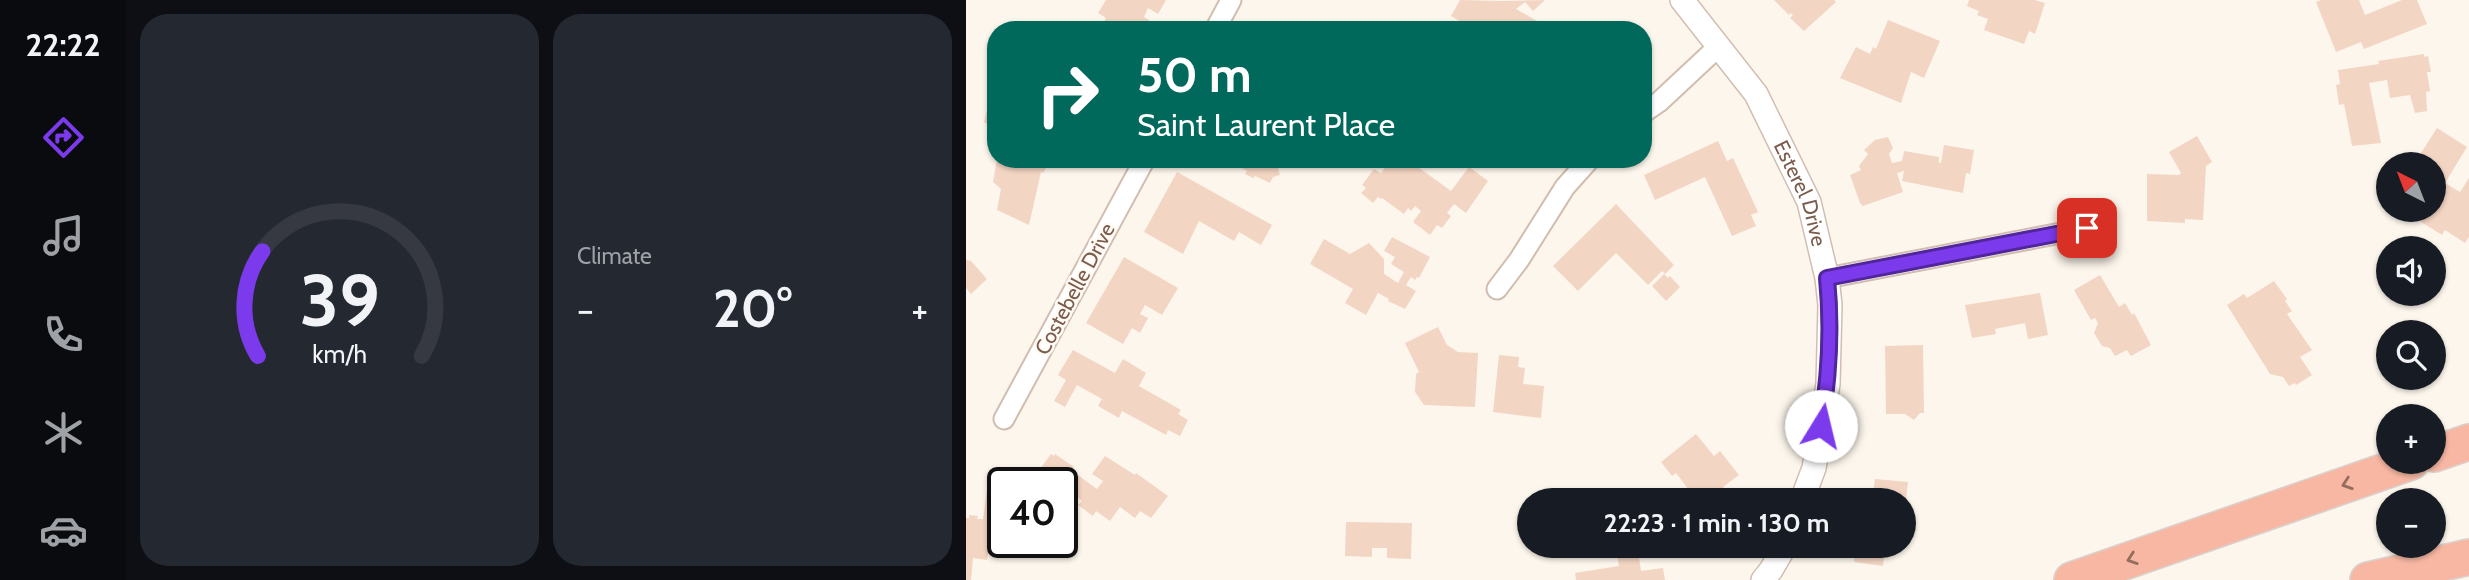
<!DOCTYPE html>
<html lang="en">
<head>
<meta charset="utf-8">
<style>
	body { margin:0; font-family:Cabin,sans-serif; background:#242831; color:#f1f3f6; height:100vh; display:flex; flex-direction:column; font-size:26px; white-space:nowrap }
	* { box-sizing:border-box; margin:0 }
	p { font-size:23px; color:#9ea1a6 }
	.icon { flex:none; width:38px; height:38px; fill:none; stroke:currentColor; stroke-width:2; stroke-linecap:round; stroke-linejoin:round }
	.map { position:relative; flex:1; overflow:hidden }
	.side { display:flex; flex-direction:column; gap:14px; padding:14px; background:#0d0f14; width:840px }
	.side>* { flex:none }
	.banner { position:absolute; left:21px; top:21px; width:665px; height:147px; border-radius:28px; box-shadow:0 2px 5px #0004; background:#00695c; color:#fff; overflow:hidden }
	.needle { width:46px; rotate:318deg }
	.buttons { position:absolute; left:1410px; top:152px; display:grid; gap:14px }
	.buttons a { display:grid; place-items:center; width:70px; height:70px; border-radius:50%; background:#171b24; box-shadow:0 2px 5px #0004; font-size:35px }
	.speed { position:absolute; left:21px; top:467px; display:flex; gap:14px; font-size:35px; font-weight:700; text-align:center }
	.speed>* { display:grid; place-content:center; width:91px; height:91px; border-radius:50%; background:#171b24; box-shadow:0 2px 5px #0004; line-height:1 }
	.speed .limit { border:4px solid #111; border-radius:10px; background:#fff; color:#111 }
	.pin { position:absolute; display:grid; place-items:center; width:60px; height:60px; color:#fff; margin:-30px; border-radius:14px; box-shadow:0 4px 10px #0006 }
	.me { position:absolute; width:77px; margin:-38px; rotate:9deg; stroke-linejoin:round; filter:drop-shadow(0 0 5px #0008) }
	.turn { display:flex; align-items:center; gap:24px; height:147px; padding:0 35px; font-size:32px }
	.turn .icon { width:91px; height:91px; stroke-width:2.5 }
	.turn b { display:block; font-size:49px; line-height:60px }
	.big { font-size:52px; font-weight:700; line-height:1.1 }
	.side .tile { flex:1; display:flex; flex-direction:column; justify-content:center; gap:10px; min-width:0; padding:0 24px; border-radius:28px; background:#242831 }
	.side .dial { align-items:center; gap:0 }
	.dial svg { height:182px; overflow:visible; fill:none; stroke:#363941; stroke-width:7; stroke-linecap:round; text-anchor:middle }
	.dial text { fill:#f1f3f6; stroke:none }
	.heat { display:flex; justify-content:space-between; align-items:center; font-size:38px; direction:ltr }
	.side .tiles { flex:1; display:grid; gap:14px; grid-template-columns:repeat(2,1fr) }
	.trip { position:absolute; left:551px; top:488px; width:399px; height:70px; border-radius:35px; background:#171b24; box-shadow:0 2px 5px #0004; font-weight:700; line-height:70px; text-align:center }
	main { display:flex; flex:1; min-height:0 }
	.dock { display:flex; flex-direction:column; width:126px; justify-content:space-around; align-items:center; background:#090b0e; color:#9ea1a6 }
	.dock .icon { width:49px; height:49px }
	.dock .current { color:#7c3aed }
	.dock b { font-size:32px; color:#f1f3f6 }
	.map>svg:first-child { display:block }
</style>
</head>
<body>
<main>
<nav class="dock">
<b>22:22</b>
<svg class="icon current" aria-label="directions" viewBox="0 0 24 24"><path d="M12 3l9 9-9 9-9-9zM9 14v-3h6M13 9l2 2-2 2"/></svg>
<svg class="icon" aria-label="music" viewBox="0 0 24 24"><path d="M9 18V5l10-2v13"/><circle cx="6" cy="18" r="3"/><circle cx="16" cy="16" r="3"/></svg>
<svg class="icon" aria-label="phone" viewBox="0 0 24 24"><path d="M5 4h4l2 5-3 2q2 4 5 5l2-3 5 2v4C11 20 4 13 5 4z"/></svg>
<svg class="icon" aria-label="climate" viewBox="0 0 24 24"><path d="M12 3v18M4 7l16 10M4 17L20 7"/></svg>
<svg class="icon" aria-label="car" viewBox="0 0 24 24"><path d="M5 17H2v-5l4-1 3-4h7l3 4 3 1v5h-3M9 17h6M6 11h13"/><circle cx="7" cy="17" r="2"/><circle cx="17" cy="17" r="2"/></svg>
</nav>
<section class="side">
<div class="tiles">
<div class="tile dial"><svg viewBox="0 0 100 80">
<path d="M14 69A42 42 0 1 1 86 69"/>
<path d="M14 69A42 42 0 0 1 16 23" stroke="#7c3aed"/>
<text x="50" y="56" font-size="32" font-weight="700">39</text>
<text x="50" y="72" font-size="11">km/h</text>
</svg></div>
<div class="tile"><p>Climate</p>
<div class="heat"><a>−</a><b class="big">20°</b><a>+</a></div>
</div>
</div>
</section>
<div class="map">
<svg width="1503" height="580" viewBox="0 0 1503 580">
	<rect width="100%" height="100%" fill="#fdf6ec"/>
	<path fill="#f3d5c3" d="M 140,0 L 200,0 L 192,14 L 182,8 L 178,17 L 183,20 L 177,30 L 134,30 L 140,18 L 132,13 Z
		M 494,0 L 536,1 L 579,0 L 567,11 L 559,2 L 550,9 L 571,21 L 565,30 L 509,30 L 485,16 Z
		M 808,0 L 868,0 L 870,2 L 838,31 L 824,18 L 827,15 L 824,13 L 823,15 Z
		M 1003,0 L 1069,0 L 1079,3 L 1069,34 L 1063,31 L 1058,44 L 1018,30 L 1022,19 L 1011,15 L 1013,11 L 1001,6 Z
		M 1355,0 L 1393,0 L 1399,15 L 1436,0 L 1451,0 L 1461,24 L 1398,49 L 1395,42 L 1370,52 L 1350,2 Z
		M 922,20 L 974,41 L 958,78 L 945,72 L 935,103 L 874,78 L 890,47 L 904,54 L 907,47 L 910,49 Z
		M 1458,54 L 1458,57 L 1462,56 L 1465,72 L 1461,72 L 1464,91 L 1460,92 L 1461,111 L 1449,113 L 1444,95 L 1424,98 L 1421,80 L 1403,83 L 1415,143 L 1386,146 L 1378,104 L 1373,105 L 1370,85 L 1374,84 L 1372,70 L 1413,64 L 1412,61 Z
		M 30,102 L 30,129 L 18,122 L 21,110 Z
		M 1471,128 L 1501,147 L 1479,183 L 1494,192 L 1503,178 L 1503,237 L 1499,243 L 1479,230 L 1476,235 L 1436,210 L 1468,210 L 1468,164 L 1448,164 Z
		M 1231,136 L 1246,162 L 1240,166 L 1237,220 L 1219,219 L 1219,223 L 1181,221 L 1181,174 L 1213,175 L 1215,173 L 1203,152 Z
		M 922,137 L 927,148 L 923,154 L 926,163 L 936,161 L 938,151 L 973,157 L 973,163 L 975,163 L 978,145 L 1008,150 L 1004,174 L 1000,173 L 997,193 L 936,181 L 938,171 L 931,173 L 937,192 L 897,206 L 894,203 L 884,175 L 895,170 L 893,166 L 902,154 L 898,150 L 909,140 Z
		M 752,141 L 761,161 L 767,158 L 792,212 L 785,215 L 790,226 L 766,236 L 739,177 L 689,200 L 678,175 Z
		M 31,159 L 88,159 L 86,163 L 84,162 L 77,173 L 75,172 L 63,225 L 31,210 L 35,189 L 27,182 Z
		M 259,159 L 317,159 L 312,168 L 314,175 L 307,177 L 304,183 L 289,176 L 287,178 L 279,174 L 281,171 Z
		M 425,159 L 453,159 L 451,162 L 454,164 L 452,167 L 485,191 L 503,167 L 522,181 L 500,213 L 488,204 L 481,213 L 485,216 L 476,228 L 471,225 L 464,235 L 447,222 L 455,211 L 449,206 L 445,211 L 442,208 L 438,214 L 416,198 L 415,199 L 412,197 L 407,203 L 395,193 L 400,188 L 396,185 L 408,169 L 415,173 Z
		M 211,172 L 306,225 L 295,245 L 273,232 L 268,241 L 233,221 L 217,254 L 178,232 Z
		M 650,204 L 708,265 L 699,274 L 696,271 L 682,285 L 650,253 L 612,291 L 587,266 Z
		M 426,237 L 464,257 L 453,278 L 451,277 L 449,280 L 445,277 L 440,285 L 450,291 L 439,309 L 422,301 L 423,299 L 412,293 L 400,315 L 379,303 L 387,289 L 344,264 L 358,239 L 384,254 L 403,243 L 418,259 L 418,274 L 432,283 L 438,272 L 425,264 L 429,257 L 418,251 Z
		M 158,257 L 212,288 L 196,315 L 179,305 L 174,314 L 182,318 L 174,333 L 166,328 L 157,344 L 120,323 Z
		M 0,259 L 2,261 L 4,260 L 21,279 L 5,294 L 0,288 Z
		M 698,274 L 702,278 L 704,276 L 714,287 L 700,301 L 686,286 Z
		M 1134,275 L 1153,307 L 1159,303 L 1166,315 L 1168,313 L 1185,345 L 1165,356 L 1161,350 L 1149,356 L 1144,348 L 1136,346 L 1128,333 L 1132,323 L 1129,318 L 1125,320 L 1108,290 Z
		M 1308,281 L 1321,299 L 1319,301 L 1326,311 L 1321,314 L 1346,350 L 1334,357 L 1346,375 L 1330,385 L 1329,383 L 1323,386 L 1317,377 L 1304,374 L 1261,305 L 1278,294 L 1281,298 Z
		M 1074,293 L 1082,335 L 1062,339 L 1059,323 L 1029,329 L 1030,334 L 1006,338 L 999,305 Z
		M 472,327 L 481,345 L 492,352 L 512,353 L 509,407 L 458,405 L 449,392 L 450,374 L 453,372 L 439,343 Z
		M 957,345 L 958,413 L 954,413 L 948,420 L 939,414 L 920,414 L 919,346 Z
		M 107,350 L 149,373 L 157,359 L 180,373 L 173,386 L 215,410 L 212,414 L 222,420 L 214,436 L 202,430 L 200,435 L 156,411 L 153,418 L 132,406 L 136,399 L 111,385 L 99,407 L 88,401 L 100,380 L 92,375 Z
		M 533,355 L 553,357 L 552,367 L 559,368 L 557,384 L 578,386 L 575,418 L 527,412 Z
		M 730,434 L 748,456 L 754,451 L 773,475 L 757,487 L 760,491 L 747,500 L 726,500 L 723,497 L 726,494 L 710,473 L 706,476 L 695,462 Z
		M 85,454 L 88,456 L 89,454 L 108,467 L 105,470 L 131,489 L 137,481 L 126,474 L 139,456 L 169,475 L 170,473 L 202,496 L 185,518 L 174,511 L 169,518 L 154,507 L 144,521 L 130,511 L 127,516 L 112,505 L 116,501 L 111,497 L 106,503 L 96,495 L 96,483 L 72,483 L 77,476 L 71,473 Z
		M 909,479 L 942,482 L 940,500 L 906,500 Z
		M 21,489 L 37,491 L 37,540 L 34,555 L 22,554 L 21,560 L 7,558 L 5,580 L 0,580 L 0,518 L 3,518 L 3,515 L 12,516 L 11,519 L 17,519 Z
		M 380,522 L 446,523 L 445,559 L 421,558 L 421,548 L 406,548 L 406,557 L 379,556 Z
		M 889,546 L 931,546 L 931,549 L 919,548 L 917,566 L 888,562 Z
		M 672,550 L 675,571 L 697,568 L 699,580 L 610,580 L 609,573 L 653,566 L 651,553 Z"/>
	<g fill="none" stroke-linecap="round" stroke-linejoin="round">
		<defs>
			<path id="minor" d="M 249,30 L 265,0
				M 677,113 L 693,102 L 753,46
				M 861,278 L 1121,228
				M 531,289 L 553,260 L 599,187 L 624,159
				M 38,419 L 179,159"/>
			<g id="tertiary">
				<path id="s1" d="M 716,0 L 790,94 L 843,202 L 861,278 L 864,305 L 862,384 L 848,468 L 836,500"/>
				<path d="M 797,580 L 805,570 L 819,546"/>
			</g>
			<path id="motorway" d="M 1468,454 L 1503,442
				M 1106,580 L 1445,462
				M 1402,580 L 1503,557"/>
		</defs>
		<use href="#minor" stroke="#d1beb0" stroke-width="23"/>
		<use href="#tertiary" stroke="#d1beb0" stroke-width="26"/>
		<use href="#motorway" stroke="#dad1cd" stroke-width="38"/>
		<use href="#minor" stroke="#fff" stroke-width="19"/>
		<use href="#tertiary" stroke="#fff" stroke-width="23"/>
		<use href="#motorway" stroke="#f7b7a3" stroke-width="35"/>
	</g>
	<defs><path id="oneway-chevron" d="M-2-3.5L2.5 0L-2 3.5" fill="none" stroke-width="1.6" stroke-linecap="round" stroke-linejoin="round" transform="scale(1.75)"/></defs>
	<g stroke="#936e5e">
		<use href="#oneway-chevron" transform="translate(1381 484) rotate(161)"/>
		<use href="#oneway-chevron" transform="translate(1166 559) rotate(161)"/>
	</g>
	<g fill="none" stroke-linecap="round" stroke-linejoin="round">
		<defs>
			<path id="route" d="M 855,426 C 863,378 866,328 861,278 L 1121,228"/>
		</defs>
		<use href="#route" stroke="#51269a" stroke-width="18"/>
		<use href="#route" stroke="#7c3aed" stroke-width="12"/>
	</g>
	<g text-anchor="middle" stroke-width="5" stroke-linejoin="round" paint-order="stroke">
		<g font-size="21" fill="#7a5c4d" stroke="#fffaf3">
			<text dy="7" stroke="none"><textPath href="#s1" startOffset="229">Esterel Drive</textPath></text>
			<text transform="translate(109 289) rotate(-62)" y="7">Costebelle Drive</text>
		</g>
	</g>
</svg>
<div class="buttons">
<a><svg class="needle" viewBox="-14 -14 28 28"><path d="M0-13l5 13h-10z" fill="#e53935"/><path d="M0 13l5-13h-10z" fill="#9ea1a6"/></svg></a>
<a><svg class="icon" aria-label="sound" viewBox="0 0 24 24"><path d="M4 9h4l5-4v14l-5-4H4zM17 9q2 3 0 6"/></svg></a>
<a><svg class="icon" aria-label="search" viewBox="0 0 24 24"><circle cx="10" cy="10" r="6"/><path d="M15 15l6 6"/></svg></a>
<a>+</a>
<a>−</a>
</div>
<div class="speed"><div class="limit">40</div></div>
<div class="pin" style="left:1121px;top:228px;background:#d93025"><svg class="icon" aria-label="arrive" viewBox="0 0 24 24"><path d="M6 21V4h12l-3 4 3 4H6"/></svg></div>
<svg class="me" style="left:855px;top:426px" viewBox="-20 -20 40 40"><circle r="19" fill="#fff"/><path d="M0-13L10 11 0 6-10 11z" fill="#7c3aed"/></svg>
<div class="trip">22:23 · 1 min · 130 m</div>
<div class="banner">
<div class="turn"><svg class="icon" aria-label="right" viewBox="0 0 24 24"><path d="M7 20v-9h11M14 6l5 5-5 5"/></svg><div><b>50 m</b>Saint Laurent Place</div></div>
</div>
</div>
</main>
</body>
</html>
